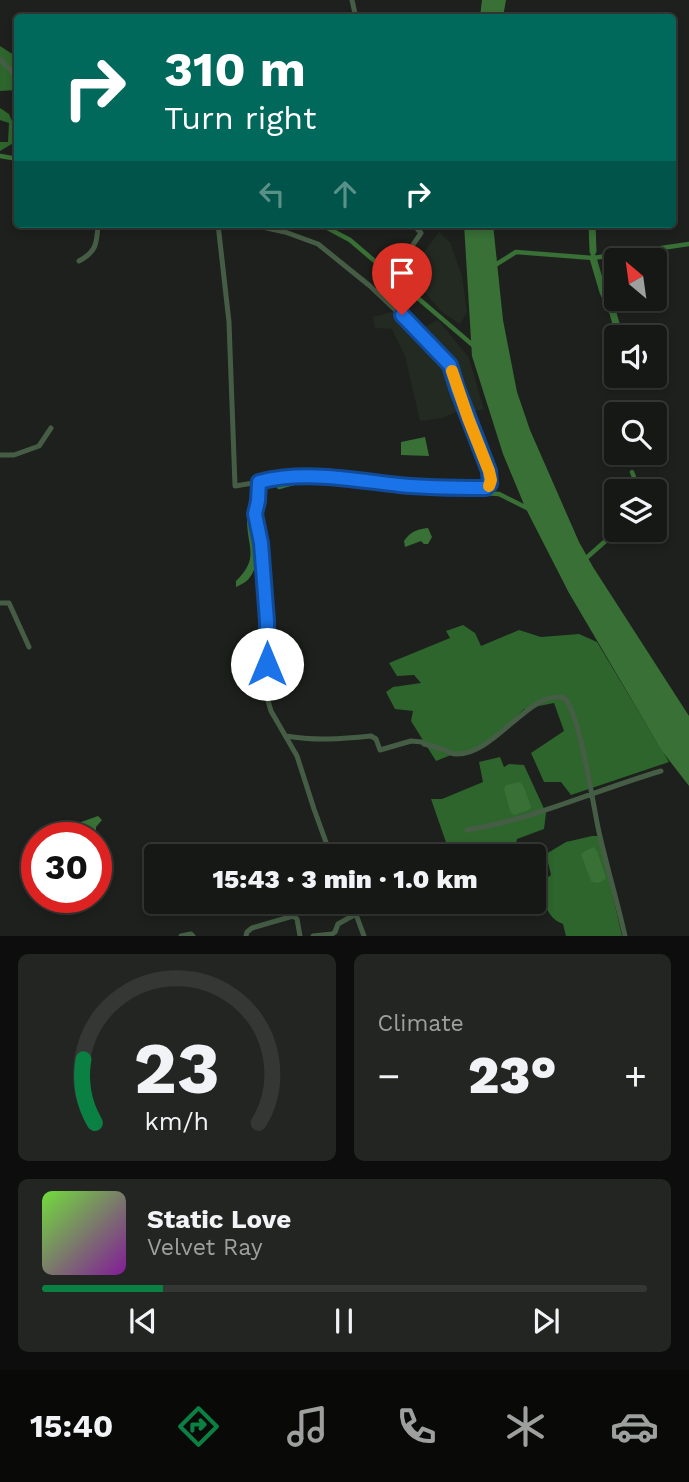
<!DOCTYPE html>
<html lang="en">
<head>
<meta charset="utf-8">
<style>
	body { margin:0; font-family:"Work Sans",sans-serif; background:#232522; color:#f1f3f6; height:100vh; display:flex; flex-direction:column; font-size:26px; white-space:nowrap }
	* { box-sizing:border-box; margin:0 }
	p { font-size:23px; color:#9ea0a0 }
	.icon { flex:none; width:38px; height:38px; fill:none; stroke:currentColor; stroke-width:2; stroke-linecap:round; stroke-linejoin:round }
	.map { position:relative; height:936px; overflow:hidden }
	.details { display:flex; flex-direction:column; gap:18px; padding:18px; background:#0c0d0c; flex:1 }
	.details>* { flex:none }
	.hud { position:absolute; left:14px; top:14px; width:662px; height:214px; border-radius:7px; box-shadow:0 4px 10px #0003,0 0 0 2px #353734; background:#00695c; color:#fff; overflow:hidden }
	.needle { width:46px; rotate:331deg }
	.fabs { position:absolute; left:604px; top:248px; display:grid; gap:14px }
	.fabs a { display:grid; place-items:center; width:63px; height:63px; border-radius:7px; background:#161815; box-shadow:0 4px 10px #0003,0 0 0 2px #353734; font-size:35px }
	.speed { position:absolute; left:21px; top:822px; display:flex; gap:14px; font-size:35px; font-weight:700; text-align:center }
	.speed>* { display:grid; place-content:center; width:91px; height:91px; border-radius:50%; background:#161815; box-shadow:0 4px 10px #0003,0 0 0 2px #353734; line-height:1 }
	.speed .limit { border:10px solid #d22; background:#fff; color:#111 }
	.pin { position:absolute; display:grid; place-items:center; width:60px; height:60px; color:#fff; margin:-72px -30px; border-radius:50% 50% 50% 0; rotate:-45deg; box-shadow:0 0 7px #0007 }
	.pin .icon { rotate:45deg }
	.me { position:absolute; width:77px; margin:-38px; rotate:0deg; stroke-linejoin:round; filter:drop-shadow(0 0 5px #0008) }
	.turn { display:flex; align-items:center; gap:24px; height:147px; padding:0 35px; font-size:32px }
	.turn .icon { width:91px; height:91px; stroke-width:2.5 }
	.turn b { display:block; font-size:49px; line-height:60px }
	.lanes { display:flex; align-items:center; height:66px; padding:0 35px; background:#0003; justify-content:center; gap:35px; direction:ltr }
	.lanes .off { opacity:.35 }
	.big { font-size:52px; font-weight:800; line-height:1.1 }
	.details .card { flex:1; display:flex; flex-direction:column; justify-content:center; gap:10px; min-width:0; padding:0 24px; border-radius:10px; background:#232522 }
	.details .dial { align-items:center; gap:0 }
	.dial svg { height:182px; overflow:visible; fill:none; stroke:#353734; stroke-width:7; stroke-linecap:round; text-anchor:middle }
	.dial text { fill:#f1f3f6; stroke:none }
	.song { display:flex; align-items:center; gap:21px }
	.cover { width:84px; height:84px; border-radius:10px; background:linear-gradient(135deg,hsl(100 70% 55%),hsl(290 70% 35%)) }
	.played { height:7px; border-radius:4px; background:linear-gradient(90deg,#0b8043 20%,#353734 20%) }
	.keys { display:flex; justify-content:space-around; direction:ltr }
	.heat { display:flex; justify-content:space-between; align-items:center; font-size:38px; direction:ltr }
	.details .tiles { flex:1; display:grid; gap:18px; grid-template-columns:1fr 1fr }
	.card:last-child { grid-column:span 2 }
	.trip { position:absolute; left:144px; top:844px; width:402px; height:70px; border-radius:7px; background:#161815; box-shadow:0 4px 10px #0003,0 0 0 2px #353734; font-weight:800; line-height:70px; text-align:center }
	.menu { display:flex; height:112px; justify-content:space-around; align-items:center; background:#090a08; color:#9ea0a0 }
	.menu .icon { width:49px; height:49px }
	.menu .active { color:#0b8043 }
	.menu b { font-size:32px; color:#f1f3f6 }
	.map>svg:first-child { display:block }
</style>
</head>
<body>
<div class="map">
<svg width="689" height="936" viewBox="0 0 689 936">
	<rect width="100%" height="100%" fill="#1d201c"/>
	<path fill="#232a22" d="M 439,232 L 450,242 L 462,276 L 467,312 L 460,324 L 442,312 L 417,283 L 407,275 Z
		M 399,310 L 411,322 L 423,328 L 438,320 L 469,358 L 484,410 L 458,411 L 442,418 L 420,421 L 405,356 L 392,329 L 375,328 L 373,317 Z"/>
	<path fill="#2d652c" d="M 0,46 L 17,57 L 17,90 L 0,91 Z
		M 0,108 L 9,114 L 12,121 L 17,122 L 17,141 L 0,151 L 0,142 L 8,142 L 9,123 L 0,120 Z
		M 463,625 L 475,633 L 481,646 L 519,630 L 541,637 L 579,634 L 597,642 L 669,762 L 571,795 L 561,782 L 544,782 L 531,753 L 564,731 L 554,703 L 524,709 L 497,735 L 470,751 L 451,755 L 436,761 L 411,721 L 413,711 L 395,709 L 386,692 L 393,687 L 421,683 L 414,675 L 397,676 L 389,663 L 450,638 L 446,631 Z
		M 500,757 L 504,767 L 509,764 L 524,765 L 546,813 L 544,829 L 517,839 L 514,854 L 509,856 L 460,856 L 456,851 L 448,848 L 431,799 L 442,799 L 483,782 L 479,762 Z
		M 592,836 L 599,836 L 622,936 L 566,936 L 563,924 C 545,917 543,899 541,882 L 551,875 L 546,854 L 566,842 Z"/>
	<path fill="#387036" d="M 482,0 L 506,0 L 503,17 L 480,17 Z
		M 464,224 L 493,224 L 503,320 L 517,392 L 530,430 L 579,542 L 593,567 L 689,716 L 689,786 L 662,751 L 569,593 L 525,507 L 503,454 L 472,356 Z
		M 425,437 L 429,456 L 401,455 L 401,442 Z
		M 252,517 C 260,530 260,565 250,577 C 247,582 242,584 236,587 L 236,581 C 260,558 247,547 247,520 Z
		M 428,528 L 432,537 L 428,544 L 424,544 L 421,541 L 405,547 L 404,541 C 410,532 417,529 428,528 Z
		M 520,782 L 524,787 L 531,807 L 529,810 L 514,815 L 510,811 L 504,789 L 506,785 Z
		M 98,816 L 102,820 L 96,827 L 96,838 L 68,838 L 68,829 L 70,826 Z
		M 594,847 L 597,851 L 606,878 C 602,883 596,884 591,881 L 581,854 L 585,851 Z"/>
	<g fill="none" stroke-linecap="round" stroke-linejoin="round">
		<path stroke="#387036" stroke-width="4.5" d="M 0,156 L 18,159
			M 320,224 L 350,240 L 475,347
			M 593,258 L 689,244
			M 492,267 L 516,252 L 593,258 L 593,251
			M 632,472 L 637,485 L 636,492
			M 279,487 L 307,479 L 382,486
			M 436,490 L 499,494 L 529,509
			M 584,560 L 610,537 L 616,527"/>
		<path stroke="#387036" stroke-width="7" d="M 592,224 L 593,251
			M 593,258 L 603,292 L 613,313 L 620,338"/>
		<path stroke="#465d45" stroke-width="5" d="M 352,0 L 356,18
			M 0,59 L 18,78
			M 218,224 L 229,322 L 235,486 L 259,482 L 258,501 L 255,514 L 261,543 L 267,621 L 267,697 L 271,711 L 297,756 L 314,809 L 331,856
			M 249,224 L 285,232 L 318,244 L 370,286 L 428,341 L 450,365 L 468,418 L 489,471 L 490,484 L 486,488 C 457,488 428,488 399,485 C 354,480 304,471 259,482
			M 79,261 C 96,252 97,244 98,224
			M 380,295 L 399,274 L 395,271 L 421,233 L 413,224
			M 0,455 L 14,455 L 39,446 L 51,428
			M 0,603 L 9,603 L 29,647
			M 286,736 C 315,741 342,739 371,736 L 376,739 L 380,750 L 411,741 L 422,742 L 424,744 C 431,746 439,748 445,750 C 449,752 451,754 455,754 C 494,757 530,688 564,698 C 580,712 593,806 599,832 C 607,867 617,901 625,936
			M 467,830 C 535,819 596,790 661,771
			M 351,901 L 364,936
			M 181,936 L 191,934 L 193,936
			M 246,936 L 247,932 L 252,928 L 293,916 L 297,919 L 300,936
			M 313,936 L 332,934 L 335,932 L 338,924 L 356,914"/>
	</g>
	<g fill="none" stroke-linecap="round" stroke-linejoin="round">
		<defs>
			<path id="route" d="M 267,664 L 267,621 L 261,543 L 255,514 L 258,501 L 259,482 C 304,470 354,480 399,485 C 428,488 457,488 486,488 L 490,484 L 489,471 L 457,388 L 450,365 L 402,315"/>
		</defs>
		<use href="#route" stroke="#114b97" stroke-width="18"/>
		<use href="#route" stroke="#1a73e8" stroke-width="12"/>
		<path stroke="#f59e0b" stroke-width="12" d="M 452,371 L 468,418 L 489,471 L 491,480 L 489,486"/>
	</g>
</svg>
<div class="fabs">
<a><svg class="needle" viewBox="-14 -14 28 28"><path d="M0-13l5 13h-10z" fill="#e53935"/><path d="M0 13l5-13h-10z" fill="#9ea0a0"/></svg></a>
<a><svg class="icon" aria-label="sound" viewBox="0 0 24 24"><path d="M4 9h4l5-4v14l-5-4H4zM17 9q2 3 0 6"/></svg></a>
<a><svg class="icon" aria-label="search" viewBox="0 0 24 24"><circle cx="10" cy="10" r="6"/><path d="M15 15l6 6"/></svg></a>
<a><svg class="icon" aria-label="layers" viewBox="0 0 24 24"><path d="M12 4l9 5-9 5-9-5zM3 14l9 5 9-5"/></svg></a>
</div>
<div class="speed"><div class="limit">30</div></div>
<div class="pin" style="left:402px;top:315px;background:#d93025"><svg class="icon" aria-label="arrive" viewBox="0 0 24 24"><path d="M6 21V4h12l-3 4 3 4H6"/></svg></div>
<svg class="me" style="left:267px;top:664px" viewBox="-20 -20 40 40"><circle r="19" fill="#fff"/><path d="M0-13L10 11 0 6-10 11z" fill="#1a73e8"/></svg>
<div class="trip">15:43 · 3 min · 1.0 km</div>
<div class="hud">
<div class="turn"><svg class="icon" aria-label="right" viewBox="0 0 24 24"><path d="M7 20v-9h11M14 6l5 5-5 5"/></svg><div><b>310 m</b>Turn right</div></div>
<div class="lanes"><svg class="icon off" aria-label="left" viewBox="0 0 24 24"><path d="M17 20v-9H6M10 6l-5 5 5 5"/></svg><svg class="icon off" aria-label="ahead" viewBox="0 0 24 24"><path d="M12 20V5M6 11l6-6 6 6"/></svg><svg class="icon" aria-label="right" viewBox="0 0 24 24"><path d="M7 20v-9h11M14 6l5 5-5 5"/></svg></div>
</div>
</div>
<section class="details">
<div class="tiles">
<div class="card dial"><svg viewBox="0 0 100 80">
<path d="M14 69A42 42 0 1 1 86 69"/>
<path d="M14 69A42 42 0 0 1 9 41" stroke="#0b8043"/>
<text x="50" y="56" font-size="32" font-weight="700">23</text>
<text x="50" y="72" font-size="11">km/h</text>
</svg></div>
<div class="card"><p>Climate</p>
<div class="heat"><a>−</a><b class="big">23°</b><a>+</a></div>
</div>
<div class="card">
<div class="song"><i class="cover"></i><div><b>Static Love</b><p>Velvet Ray</p></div></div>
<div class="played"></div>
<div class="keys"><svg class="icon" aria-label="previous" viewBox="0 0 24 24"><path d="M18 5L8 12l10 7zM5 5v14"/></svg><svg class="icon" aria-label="pause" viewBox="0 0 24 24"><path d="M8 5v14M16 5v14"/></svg><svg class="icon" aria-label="next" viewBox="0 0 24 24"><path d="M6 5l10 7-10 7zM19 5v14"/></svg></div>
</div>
</div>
</section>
<nav class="menu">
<b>15:40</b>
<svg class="icon active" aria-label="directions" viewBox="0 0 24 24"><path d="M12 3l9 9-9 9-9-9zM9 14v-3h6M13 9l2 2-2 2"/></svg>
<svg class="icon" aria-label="music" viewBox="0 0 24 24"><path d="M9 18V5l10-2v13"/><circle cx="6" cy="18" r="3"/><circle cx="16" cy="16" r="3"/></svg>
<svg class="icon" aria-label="phone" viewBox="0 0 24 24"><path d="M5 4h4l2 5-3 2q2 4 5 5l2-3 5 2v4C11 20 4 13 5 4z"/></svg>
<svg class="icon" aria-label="climate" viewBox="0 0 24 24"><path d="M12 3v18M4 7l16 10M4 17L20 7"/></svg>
<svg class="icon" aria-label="car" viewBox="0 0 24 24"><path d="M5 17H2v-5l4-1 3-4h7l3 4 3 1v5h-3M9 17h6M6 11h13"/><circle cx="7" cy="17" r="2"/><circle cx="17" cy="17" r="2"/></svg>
</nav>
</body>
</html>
